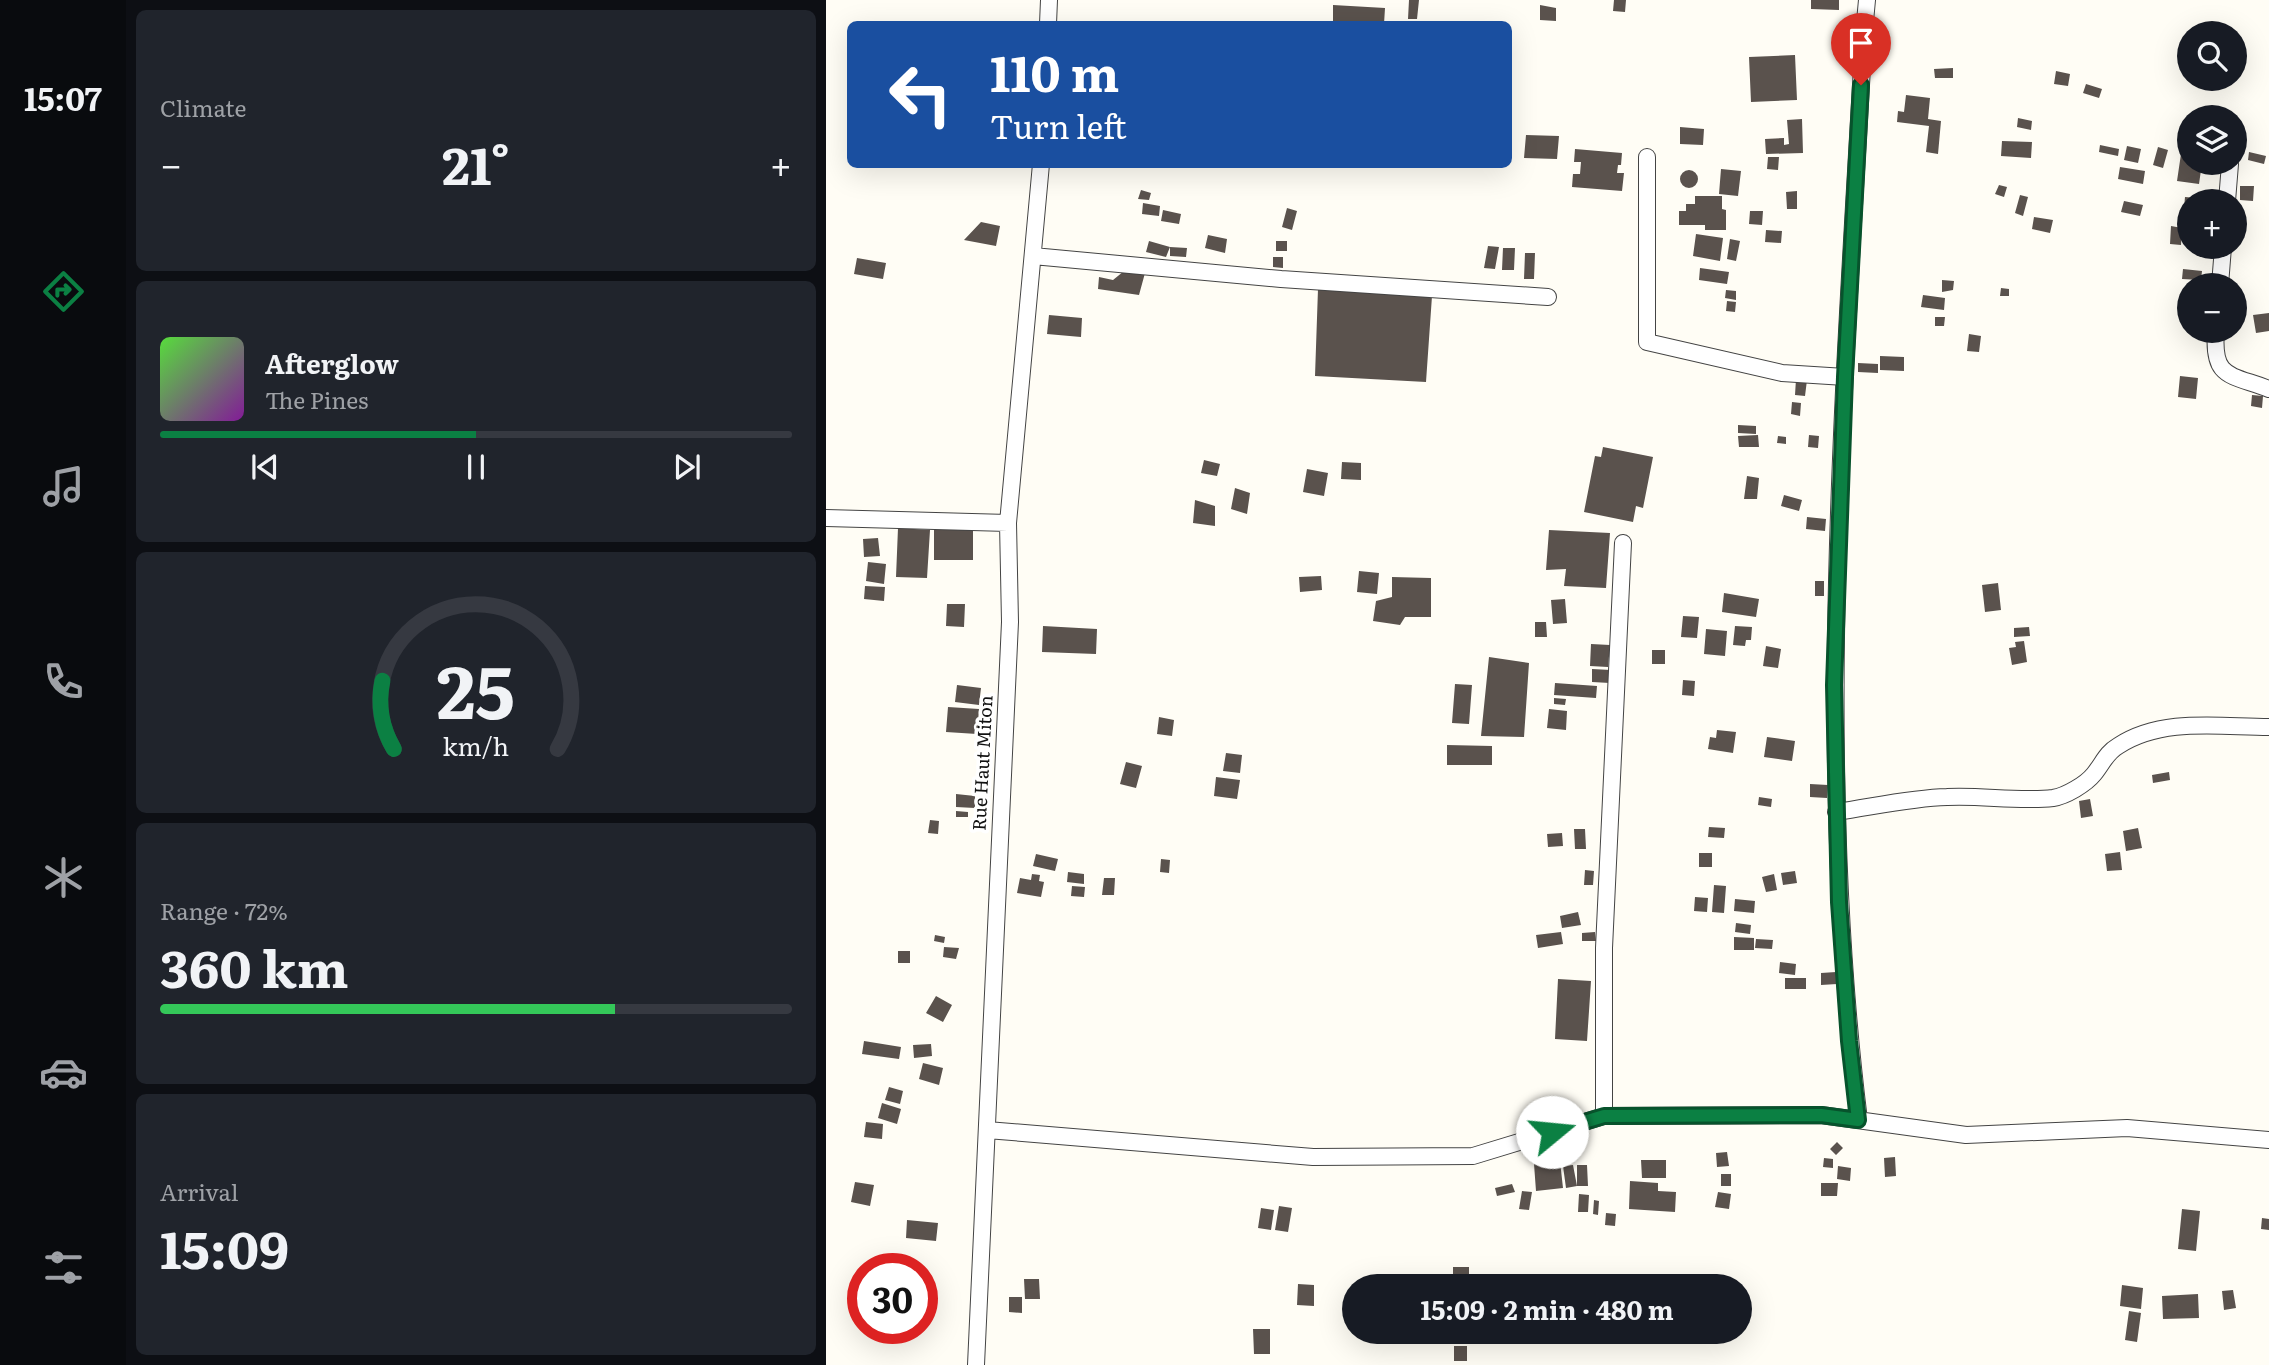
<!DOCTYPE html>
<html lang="en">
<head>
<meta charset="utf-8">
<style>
	body { margin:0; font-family:Literata,serif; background:#20242c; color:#f1f3f6; height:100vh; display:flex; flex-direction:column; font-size:26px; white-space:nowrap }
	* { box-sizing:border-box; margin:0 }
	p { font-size:23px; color:#9ea1a6 }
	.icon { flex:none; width:38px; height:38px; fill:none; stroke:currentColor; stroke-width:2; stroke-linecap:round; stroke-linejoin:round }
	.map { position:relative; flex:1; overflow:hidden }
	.sheet { display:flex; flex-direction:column; gap:10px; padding:10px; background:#0d0f14; width:700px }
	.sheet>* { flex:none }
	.banner { position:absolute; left:21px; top:21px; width:665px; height:147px; border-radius:10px; box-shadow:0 7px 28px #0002; background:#1a4fa0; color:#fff; overflow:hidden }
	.controls { position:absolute; left:1351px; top:21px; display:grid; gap:14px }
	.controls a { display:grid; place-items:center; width:70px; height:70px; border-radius:50%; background:#171b24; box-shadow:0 7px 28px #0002; font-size:35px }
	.speed { position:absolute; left:21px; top:1253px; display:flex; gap:14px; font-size:35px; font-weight:700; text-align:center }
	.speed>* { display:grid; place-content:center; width:91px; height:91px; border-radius:50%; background:#171b24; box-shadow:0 7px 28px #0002; line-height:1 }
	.speed .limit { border:10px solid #d22; background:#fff; color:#111 }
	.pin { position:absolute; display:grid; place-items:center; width:60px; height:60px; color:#fff; margin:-72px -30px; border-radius:50% 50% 50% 0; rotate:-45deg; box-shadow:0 0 7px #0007 }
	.pin .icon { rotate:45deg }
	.me { position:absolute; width:77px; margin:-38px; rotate:73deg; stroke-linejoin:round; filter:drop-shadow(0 0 5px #0008) }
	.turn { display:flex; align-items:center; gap:24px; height:147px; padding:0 28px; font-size:32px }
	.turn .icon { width:91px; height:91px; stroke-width:2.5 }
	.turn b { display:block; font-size:49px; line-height:60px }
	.big { font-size:52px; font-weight:700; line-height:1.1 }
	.sheet .card { flex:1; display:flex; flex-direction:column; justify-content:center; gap:10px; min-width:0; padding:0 24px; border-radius:10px; background:#20242c }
	.sheet .dial { align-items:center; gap:0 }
	.dial svg { height:182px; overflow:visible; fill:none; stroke:#363941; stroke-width:7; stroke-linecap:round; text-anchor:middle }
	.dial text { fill:#f1f3f6; stroke:none }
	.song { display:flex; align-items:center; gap:21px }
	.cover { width:84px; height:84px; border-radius:10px; background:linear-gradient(135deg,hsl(110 70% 55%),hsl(290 70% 35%)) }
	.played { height:7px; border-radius:4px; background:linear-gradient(90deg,#0b8043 50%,#363941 50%) }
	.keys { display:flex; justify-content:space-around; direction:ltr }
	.heat { display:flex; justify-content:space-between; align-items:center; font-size:38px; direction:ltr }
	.charge { height:10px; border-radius:5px; background:linear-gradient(90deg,#34c759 72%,#363941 0) }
	.trip { position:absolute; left:516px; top:1274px; width:410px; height:70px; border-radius:35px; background:#171b24; box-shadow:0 7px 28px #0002; font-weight:700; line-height:70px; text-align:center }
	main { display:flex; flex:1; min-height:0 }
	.tab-bar { display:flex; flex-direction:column; width:126px; justify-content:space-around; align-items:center; background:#090b0e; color:#9ea1a6 }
	.tab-bar .icon { width:49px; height:49px }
	.tab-bar .current { color:#0b8043 }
	.tab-bar b { font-size:32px; color:#f1f3f6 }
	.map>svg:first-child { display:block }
</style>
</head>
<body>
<main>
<nav class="tab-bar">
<b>15:07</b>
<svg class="icon current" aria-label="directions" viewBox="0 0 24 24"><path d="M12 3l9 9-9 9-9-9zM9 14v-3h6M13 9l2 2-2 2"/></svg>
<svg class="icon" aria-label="music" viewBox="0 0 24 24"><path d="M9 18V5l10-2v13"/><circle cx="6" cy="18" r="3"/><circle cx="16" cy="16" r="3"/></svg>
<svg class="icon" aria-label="phone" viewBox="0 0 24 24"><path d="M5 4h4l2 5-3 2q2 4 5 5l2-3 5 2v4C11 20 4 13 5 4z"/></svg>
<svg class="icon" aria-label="climate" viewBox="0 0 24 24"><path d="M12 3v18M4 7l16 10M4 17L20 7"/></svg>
<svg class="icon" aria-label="car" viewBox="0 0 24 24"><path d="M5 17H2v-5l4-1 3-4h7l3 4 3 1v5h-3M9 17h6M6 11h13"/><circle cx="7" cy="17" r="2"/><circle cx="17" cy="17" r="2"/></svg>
<svg class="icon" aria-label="filters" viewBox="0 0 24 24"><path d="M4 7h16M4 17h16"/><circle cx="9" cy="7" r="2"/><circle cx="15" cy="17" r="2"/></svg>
</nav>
<section class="sheet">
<div class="card"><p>Climate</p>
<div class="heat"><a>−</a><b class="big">21°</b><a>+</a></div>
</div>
<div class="card">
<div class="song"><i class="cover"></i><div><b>Afterglow</b><p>The Pines</p></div></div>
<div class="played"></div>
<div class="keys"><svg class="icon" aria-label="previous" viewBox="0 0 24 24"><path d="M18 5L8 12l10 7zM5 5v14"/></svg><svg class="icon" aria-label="pause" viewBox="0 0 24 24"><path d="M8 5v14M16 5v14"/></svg><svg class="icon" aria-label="next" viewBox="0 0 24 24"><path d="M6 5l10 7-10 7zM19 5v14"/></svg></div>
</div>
<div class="card dial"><svg viewBox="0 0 100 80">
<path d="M14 69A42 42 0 1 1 86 69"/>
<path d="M14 69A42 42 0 0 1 9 39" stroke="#0b8043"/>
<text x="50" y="56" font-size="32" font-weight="700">25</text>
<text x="50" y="72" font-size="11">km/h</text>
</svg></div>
<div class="card"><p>Range · 72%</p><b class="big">360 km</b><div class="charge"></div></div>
<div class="card"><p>Arrival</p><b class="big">15:09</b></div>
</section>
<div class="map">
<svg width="1443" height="1365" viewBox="0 0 1443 1365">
	<rect width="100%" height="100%" fill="#fffdf5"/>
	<path fill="#5a524d" d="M 583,0 L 593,0 L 591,19 L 582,19 Z
		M 788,0 L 800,0 L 799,12 L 787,11 Z
		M 985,0 L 1013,0 L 1013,10 L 985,9 Z
		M 507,5 L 559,8 L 558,24 L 507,23 Z
		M 714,5 L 730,8 L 730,21 L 714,20 Z
		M 969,55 L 971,100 L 925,102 L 923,57 Z
		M 1127,68 L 1127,78 L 1109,78 L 1108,69 Z
		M 1230,71 L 1244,74 L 1242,86 L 1228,84 Z
		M 1260,84 L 1276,89 L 1273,98 L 1257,93 Z
		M 1080,95 L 1104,98 L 1102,119 L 1115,121 L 1112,154 L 1100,152 L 1103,126 L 1071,122 L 1072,111 L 1078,112 Z
		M 1192,118 L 1206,121 L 1205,130 L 1191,127 Z
		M 976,119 L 977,153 L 940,154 L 939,139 L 958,138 L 958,145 L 963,144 L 961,120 Z
		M 854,127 L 878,129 L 877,145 L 854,144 Z
		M 700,135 L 733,136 L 731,159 L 698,158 Z
		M 1176,141 L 1206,142 L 1205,158 L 1175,156 Z
		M 1274,145 L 1293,149 L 1292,156 L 1273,152 Z
		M 1301,146 L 1315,149 L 1312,163 L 1298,160 Z
		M 1332,147 L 1342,150 L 1337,168 L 1327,165 Z
		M 749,149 L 796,153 L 795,165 L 792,165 L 791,173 L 798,173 L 796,191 L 746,187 L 747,174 L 754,174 L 755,162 L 748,162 Z
		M 1423,152 L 1440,156 L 1438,164 L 1422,160 Z
		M 1355,154 L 1363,155 L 1363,163 L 1376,163 L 1373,184 L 1351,181 Z
		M 942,157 L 953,157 L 952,170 L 941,169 Z
		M 1294,167 L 1319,171 L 1317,184 L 1292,179 Z
		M 895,169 L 915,171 L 912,196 L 893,194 Z
		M854 179a9 9 0 1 1 18 0a9 9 0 1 1-18 0Z
		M 1173,185 L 1181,187 L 1178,197 L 1169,194 Z
		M 1414,186 L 1428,186 L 1427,201 L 1414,200 Z
		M 315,190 L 325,193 L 323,200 L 312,199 Z
		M 971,191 L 971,209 L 961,209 L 960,192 Z
		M 1194,195 L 1202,197 L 1197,216 L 1189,213 Z
		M 869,196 L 896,196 L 896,209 L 900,210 L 900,230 L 879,230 L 879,225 L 853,225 L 853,211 L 860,211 L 860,204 L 869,204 Z
		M 1359,197 L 1384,199 L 1384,201 L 1363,201 L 1363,209 L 1358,208 Z
		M 1298,201 L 1317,205 L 1314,216 L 1295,212 Z
		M 317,203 L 334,206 L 333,216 L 316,214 Z
		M 461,208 L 471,211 L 466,230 L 456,227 Z
		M 337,210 L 355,214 L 353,224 L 335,221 Z
		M 924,211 L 937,211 L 936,225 L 923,224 Z
		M 1208,217 L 1227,220 L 1224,233 L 1206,229 Z
		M 155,222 L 174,226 L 170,246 L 138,240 Z
		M 1345,226 L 1356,228 L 1355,245 L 1344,244 Z
		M 940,230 L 956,231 L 955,243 L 939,242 Z
		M 870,234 L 897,238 L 894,261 L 867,256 Z
		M 382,235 L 401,239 L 399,253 L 379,248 Z
		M 904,239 L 914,241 L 910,261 L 901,259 Z
		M 323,241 L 344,247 L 340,257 L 320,252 Z
		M 450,241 L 461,241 L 461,251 L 450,251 Z
		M 662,246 L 673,247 L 669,269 L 658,268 Z
		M 344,247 L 361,248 L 360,257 L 344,256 Z
		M 677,248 L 689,248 L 688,270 L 676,270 Z
		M 699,253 L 709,253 L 708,279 L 698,279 Z
		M 447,257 L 457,257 L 457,268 L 447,267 Z
		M 31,258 L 60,263 L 57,279 L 28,274 Z
		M 303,267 L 319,273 L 313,295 L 272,289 L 273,277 L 287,280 Z
		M 874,268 L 903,272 L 901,284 L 873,280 Z
		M 1357,269 L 1376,271 L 1375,280 L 1356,279 Z
		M 1116,280 L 1128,281 L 1127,290 L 1116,292 Z
		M 1175,288 L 1183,289 L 1183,296 L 1174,296 Z
		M 492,289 L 606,296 L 600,382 L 489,376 Z
		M 900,290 L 910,291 L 910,300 L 899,298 Z
		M 1097,295 L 1119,298 L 1118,310 L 1095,307 Z
		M 901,301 L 910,302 L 909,312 L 900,311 Z
		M 1443,313 L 1443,331 L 1430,333 L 1427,315 Z
		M 223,315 L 256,318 L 255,337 L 221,334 Z
		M 1109,317 L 1119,317 L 1118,326 L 1109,326 Z
		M 1143,334 L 1155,336 L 1153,352 L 1141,351 Z
		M 1054,356 L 1078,357 L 1078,371 L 1054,370 Z
		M 1032,363 L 1052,364 L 1052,373 L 1032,372 Z
		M 1354,376 L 1372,378 L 1370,399 L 1352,397 Z
		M 970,379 L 981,380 L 979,396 L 969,395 Z
		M 1426,395 L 1437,396 L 1436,408 L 1425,406 Z
		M 966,402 L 975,403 L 974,416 L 965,414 Z
		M 912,425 L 930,426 L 930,434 L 912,433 Z
		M 932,435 L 933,447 L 913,447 L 912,436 Z
		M 983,435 L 993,436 L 992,448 L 982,447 Z
		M 952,436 L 960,437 L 960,444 L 951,443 Z
		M 777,447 L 827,457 L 817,508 L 810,506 L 807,522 L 758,512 L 769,456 L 775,457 Z
		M 378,460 L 394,464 L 391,476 L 375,473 Z
		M 516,462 L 535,463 L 535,480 L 515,479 Z
		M 481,469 L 502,473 L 498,496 L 477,492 Z
		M 921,476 L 933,478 L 931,499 L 918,499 Z
		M 409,488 L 424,493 L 421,514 L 405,509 Z
		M 958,495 L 976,500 L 973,511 L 955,506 Z
		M 369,500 L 389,506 L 389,526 L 367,523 Z
		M 981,517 L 1000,519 L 999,531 L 980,529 Z
		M 72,528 L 104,530 L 101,578 L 70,577 Z
		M 108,530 L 147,530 L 147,560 L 108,560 Z
		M 723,530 L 784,533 L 780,588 L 738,586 L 740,569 L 720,570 Z
		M 52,538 L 54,556 L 38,557 L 37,539 Z
		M 42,562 L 60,564 L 58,584 L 40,581 Z
		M 533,571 L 553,573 L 551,594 L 531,592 Z
		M 495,576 L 496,590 L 474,592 L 473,577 Z
		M 566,577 L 605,578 L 605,617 L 579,617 L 574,625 L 547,621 L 550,601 L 566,597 Z
		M 989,581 L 998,581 L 998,596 L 989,596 Z
		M 1172,583 L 1175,610 L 1159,612 L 1156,585 Z
		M 39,586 L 59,587 L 58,601 L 38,599 Z
		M 898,593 L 933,599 L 930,617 L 896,612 Z
		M 739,599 L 741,623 L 727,624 L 725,600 Z
		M 121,604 L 139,604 L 138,627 L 120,626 Z
		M 857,616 L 873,617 L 871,638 L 855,637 Z
		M 709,622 L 720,622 L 721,637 L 709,637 Z
		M 217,626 L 271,629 L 270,654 L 216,652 Z
		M 909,626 L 926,627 L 925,640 L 920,640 L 919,646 L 907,645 Z
		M 1203,627 L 1204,636 L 1188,637 L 1188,628 Z
		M 880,629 L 901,631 L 899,656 L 878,654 Z
		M 1198,641 L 1201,662 L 1186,665 L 1183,648 L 1190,647 L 1189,642 Z
		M 765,644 L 784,645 L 782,667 L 764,666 Z
		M 940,646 L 955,649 L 952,668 L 937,666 Z
		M 826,650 L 839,650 L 839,664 L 826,664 Z
		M 663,657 L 703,663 L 698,737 L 655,736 Z
		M 766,669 L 785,670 L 784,683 L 766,682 Z
		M 857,680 L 869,681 L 868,696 L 856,695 Z
		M 729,683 L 771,686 L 770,698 L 728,695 Z
		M 629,684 L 646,685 L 643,724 L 626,723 Z
		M 131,685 L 155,688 L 153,705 L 129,702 Z
		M 728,698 L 740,699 L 739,705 L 728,704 Z
		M 122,707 L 153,709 L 151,734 L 120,732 Z
		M 723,709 L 741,711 L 740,730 L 721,728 Z
		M 333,717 L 348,720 L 346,736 L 331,734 Z
		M 891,730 L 910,732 L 907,753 L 882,749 L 884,737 L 890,738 Z
		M 941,737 L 969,741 L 966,761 L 938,757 Z
		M 621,745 L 666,746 L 666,765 L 621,765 Z
		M 400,753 L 416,755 L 414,773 L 397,771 Z
		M 300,762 L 316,766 L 310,788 L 294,784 Z
		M 1343,772 L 1344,780 L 1327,783 L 1326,775 Z
		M 390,777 L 414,780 L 411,799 L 388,796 Z
		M 984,784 L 1002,785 L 1001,798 L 984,797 Z
		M 130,794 L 149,796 L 149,808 L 130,807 Z
		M 933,797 L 946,799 L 945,807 L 932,805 Z
		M 1264,799 L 1267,816 L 1255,818 L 1253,801 Z
		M 130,811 L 142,812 L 142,817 L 130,817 Z
		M 104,820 L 113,821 L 112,834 L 102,833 Z
		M 883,827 L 899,828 L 898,838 L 882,837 Z
		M 1312,828 L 1316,848 L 1300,851 L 1297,831 Z
		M 748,829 L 759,829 L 760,849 L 749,849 Z
		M 736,833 L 737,846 L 722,847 L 721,834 Z
		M 1294,852 L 1296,870 L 1281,871 L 1279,854 Z
		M 873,853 L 886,853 L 886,867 L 873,867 Z
		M 210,854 L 232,859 L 229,871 L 207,866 Z
		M 335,859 L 344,860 L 343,873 L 334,872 Z
		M 759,870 L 768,871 L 767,885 L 758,885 Z
		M 969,871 L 971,883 L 957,885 L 955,873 Z
		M 242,872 L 258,874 L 258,884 L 241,882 Z
		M 206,874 L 214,875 L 213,881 L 218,882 L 215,897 L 191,893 L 194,878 L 205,880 Z
		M 948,874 L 951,890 L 940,892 L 936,877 Z
		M 278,878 L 289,878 L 288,895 L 276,895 Z
		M 888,885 L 900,886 L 898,913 L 886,912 Z
		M 246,886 L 259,887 L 258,897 L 245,896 Z
		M 869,897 L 882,898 L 881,912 L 868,911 Z
		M 909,899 L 929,901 L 928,913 L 908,911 Z
		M 752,912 L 755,925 L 736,928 L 734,916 Z
		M 910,923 L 925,925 L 924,934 L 909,932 Z
		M 735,932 L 737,944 L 712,948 L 710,935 Z
		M 769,932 L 770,941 L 756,941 L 756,933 Z
		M 109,935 L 119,937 L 118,943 L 108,941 Z
		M 908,937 L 928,938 L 928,950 L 908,950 Z
		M 930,939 L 947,940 L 946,949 L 929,948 Z
		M 118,947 L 133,948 L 130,959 L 117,957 Z
		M 72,951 L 84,951 L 84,963 L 72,963 Z
		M 954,962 L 970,964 L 969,975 L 953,973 Z
		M 1010,972 L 1011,984 L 995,985 L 995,973 Z
		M 959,978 L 980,978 L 980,989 L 959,989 Z
		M 732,979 L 765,981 L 761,1041 L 729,1039 Z
		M 110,996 L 126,1005 L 117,1022 L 100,1013 Z
		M 38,1041 L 75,1047 L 73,1059 L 36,1054 Z
		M 105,1044 L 106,1056 L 88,1058 L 87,1045 Z
		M 97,1063 L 117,1068 L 113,1085 L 93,1079 Z
		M 63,1087 L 77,1091 L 74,1104 L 59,1100 Z
		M 56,1103 L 75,1109 L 71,1124 L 52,1118 Z
		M 40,1122 L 57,1124 L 56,1139 L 38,1137 Z
		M 1011,1142 L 1017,1148 L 1010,1155 L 1004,1149 Z
		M 901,1152 L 903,1166 L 891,1167 L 890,1153 Z
		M 1069,1157 L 1070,1176 L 1059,1177 L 1058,1158 Z
		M 998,1158 L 1007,1159 L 1007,1168 L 997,1167 Z
		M 815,1160 L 840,1160 L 840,1178 L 816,1178 Z
		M 734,1161 L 737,1188 L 710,1191 L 708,1164 Z
		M 747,1165 L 751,1186 L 740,1188 L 737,1166 Z
		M 751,1165 L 761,1165 L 762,1186 L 751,1186 Z
		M 1012,1166 L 1025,1168 L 1024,1181 L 1011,1179 Z
		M 895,1174 L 905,1174 L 905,1186 L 895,1186 Z
		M 804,1181 L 832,1183 L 832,1191 L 850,1192 L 849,1212 L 803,1209 Z
		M 29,1182 L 48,1185 L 44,1206 L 25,1202 Z
		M 995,1183 L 1012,1183 L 1011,1196 L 995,1196 Z
		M 686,1184 L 689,1192 L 671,1196 L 669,1188 Z
		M 696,1191 L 706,1192 L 703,1210 L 693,1209 Z
		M 892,1192 L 905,1194 L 903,1209 L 889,1207 Z
		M 753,1194 L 763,1195 L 762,1212 L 752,1212 Z
		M 768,1200 L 773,1201 L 772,1215 L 767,1214 Z
		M 453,1206 L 466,1208 L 462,1232 L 449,1230 Z
		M 435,1208 L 448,1210 L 445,1230 L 432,1228 Z
		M 1356,1209 L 1374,1211 L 1370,1251 L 1352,1249 Z
		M 780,1213 L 790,1214 L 789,1226 L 779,1225 Z
		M 1436,1218 L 1443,1219 L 1443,1230 L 1435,1229 Z
		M 81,1220 L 112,1223 L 110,1241 L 80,1238 Z
		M 627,1267 L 643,1267 L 643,1278 L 627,1278 Z
		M 198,1279 L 213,1279 L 214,1299 L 199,1299 Z
		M 472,1284 L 488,1285 L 488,1306 L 471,1305 Z
		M 1296,1285 L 1317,1288 L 1315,1309 L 1294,1306 Z
		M 1407,1290 L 1410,1308 L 1398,1310 L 1396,1291 Z
		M 1372,1294 L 1373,1318 L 1337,1319 L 1336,1296 Z
		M 183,1297 L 196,1297 L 196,1313 L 183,1312 Z
		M 106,1299 L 107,1316 L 96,1316 L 96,1300 Z
		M 1303,1311 L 1315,1313 L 1311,1342 L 1299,1340 Z
		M 427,1329 L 444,1329 L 444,1354 L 428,1354 Z
		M 706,1332 L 719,1332 L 718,1336 L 705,1335 Z
		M 628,1346 L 641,1346 L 641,1361 L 628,1361 Z"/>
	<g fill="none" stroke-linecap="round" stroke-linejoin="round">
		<defs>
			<path id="minor" d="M 222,24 L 223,0
				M 821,157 L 821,342 L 956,373 L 1019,377
				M 1401,201 L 1404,164
				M 207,256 L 455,279 L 722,297
				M 1394,285 L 1397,247
				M 1390,331 C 1386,379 1404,374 1443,389
				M 0,518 L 182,523
				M 1010,812 C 1046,807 1084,798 1121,797 C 1156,795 1192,802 1227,798 C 1240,796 1260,784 1268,774 C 1277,763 1280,753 1292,746 C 1336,717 1394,727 1443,727
				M 778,1116 L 778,948 L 797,543
				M 1033,1120 C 988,759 1018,394 1038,32 L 1041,0
				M 161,1130 L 487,1157 L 647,1156 L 778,1116 L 995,1115 L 1140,1135 L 1301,1128 L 1443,1140
				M 150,1365 L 184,622 L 182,523 L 215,164"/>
		</defs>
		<use href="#minor" stroke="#444" stroke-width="18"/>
		<use href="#minor" stroke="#fff" stroke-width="16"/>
	</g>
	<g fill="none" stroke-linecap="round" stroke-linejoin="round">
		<defs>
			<path id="route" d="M 726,1132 L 778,1116 L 995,1115 L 1032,1120 L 1023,1041 L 1013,902 L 1008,685 L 1019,377 L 1035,85"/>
		</defs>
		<use href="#route" stroke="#07532c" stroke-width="18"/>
		<use href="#route" stroke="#0b8043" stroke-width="12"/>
	</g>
	<g text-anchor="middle" stroke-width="7" stroke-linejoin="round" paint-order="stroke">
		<g font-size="18" fill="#111" stroke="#fff">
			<text transform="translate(157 763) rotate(-87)" y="6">Rue Haut Miton</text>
		</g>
	</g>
</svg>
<div class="controls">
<a><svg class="icon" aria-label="search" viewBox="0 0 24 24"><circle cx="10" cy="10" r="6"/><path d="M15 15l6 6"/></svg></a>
<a><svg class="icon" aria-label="layers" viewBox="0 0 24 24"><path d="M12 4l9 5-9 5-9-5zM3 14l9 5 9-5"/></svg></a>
<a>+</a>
<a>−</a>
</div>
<div class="speed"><div class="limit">30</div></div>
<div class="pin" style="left:1035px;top:85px;background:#d93025"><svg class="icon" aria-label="arrive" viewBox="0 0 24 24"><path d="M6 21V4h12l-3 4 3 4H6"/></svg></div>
<svg class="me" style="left:726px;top:1132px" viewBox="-20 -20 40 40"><circle r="19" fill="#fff"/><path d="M0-13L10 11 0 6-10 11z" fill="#0b8043"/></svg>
<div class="trip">15:09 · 2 min · 480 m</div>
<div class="banner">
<div class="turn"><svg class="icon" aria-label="left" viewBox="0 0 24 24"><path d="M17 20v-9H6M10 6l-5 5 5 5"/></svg><div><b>110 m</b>Turn left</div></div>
</div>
</div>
</main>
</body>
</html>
